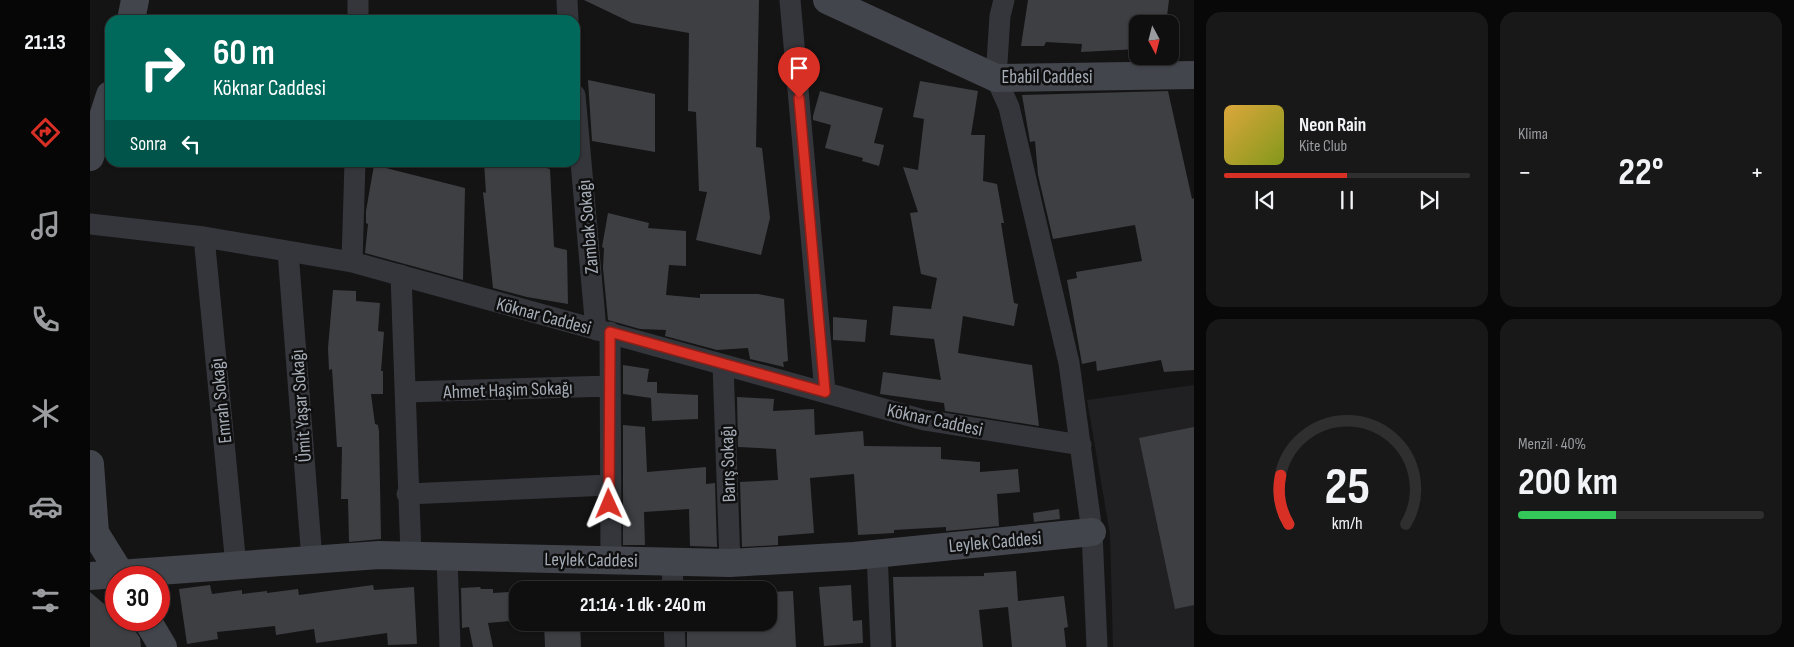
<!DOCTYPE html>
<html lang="tr">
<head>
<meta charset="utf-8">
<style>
	body { margin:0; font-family:"Sofia Sans Condensed",sans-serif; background:#181819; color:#f1f3f6; height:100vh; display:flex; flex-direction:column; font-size:19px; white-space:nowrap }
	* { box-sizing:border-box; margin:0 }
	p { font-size:16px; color:#9b9c9f }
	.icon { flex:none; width:28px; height:28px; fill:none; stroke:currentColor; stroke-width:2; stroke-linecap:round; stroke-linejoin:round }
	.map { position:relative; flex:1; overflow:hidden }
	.details { display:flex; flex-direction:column; gap:12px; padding:12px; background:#080809; width:600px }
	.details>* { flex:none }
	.hud { position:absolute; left:15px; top:15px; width:475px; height:152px; border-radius:15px; box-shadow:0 1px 4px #0004,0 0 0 1px #2f2f30; background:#00695c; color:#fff; overflow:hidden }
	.needle { width:32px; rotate:173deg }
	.buttons { position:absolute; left:1039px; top:15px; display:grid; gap:10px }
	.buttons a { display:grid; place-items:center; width:50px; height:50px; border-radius:10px; background:#0f0f10; box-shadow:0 1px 4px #0004,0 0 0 1px #2f2f30; font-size:25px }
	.speed { position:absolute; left:15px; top:566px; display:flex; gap:10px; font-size:25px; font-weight:700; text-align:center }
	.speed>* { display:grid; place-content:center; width:65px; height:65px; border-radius:50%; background:#0f0f10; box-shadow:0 1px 4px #0004,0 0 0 1px #2f2f30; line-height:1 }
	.speed .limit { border:8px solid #d22; background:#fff; color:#111 }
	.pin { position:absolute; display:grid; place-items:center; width:42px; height:42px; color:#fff; margin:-51px -21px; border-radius:50% 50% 50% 0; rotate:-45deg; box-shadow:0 0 5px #0007 }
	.pin .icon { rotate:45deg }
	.me { position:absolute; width:55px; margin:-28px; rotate:359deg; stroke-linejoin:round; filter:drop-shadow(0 0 4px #0008) }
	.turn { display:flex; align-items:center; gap:18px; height:105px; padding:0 25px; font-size:22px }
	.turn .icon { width:65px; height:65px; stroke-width:2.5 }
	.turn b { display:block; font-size:35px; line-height:42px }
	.then { display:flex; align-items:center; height:48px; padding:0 25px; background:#0003; gap:10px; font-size:19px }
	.big { font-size:38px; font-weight:700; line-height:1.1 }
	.details .card { flex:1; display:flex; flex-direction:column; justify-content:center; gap:8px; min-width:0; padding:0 18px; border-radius:15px; background:#181819 }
	.details .dial { align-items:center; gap:0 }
	.dial svg { height:130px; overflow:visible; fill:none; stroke:#2f2f30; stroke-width:7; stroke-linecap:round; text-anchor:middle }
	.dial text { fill:#f1f3f6; stroke:none }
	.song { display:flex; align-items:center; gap:15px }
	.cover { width:60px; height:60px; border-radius:8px; background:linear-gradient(135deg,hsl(40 70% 55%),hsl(70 70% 35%)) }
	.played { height:5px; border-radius:2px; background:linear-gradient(90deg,#d93025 50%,#2f2f30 50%) }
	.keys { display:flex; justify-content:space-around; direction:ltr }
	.heat { display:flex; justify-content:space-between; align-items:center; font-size:28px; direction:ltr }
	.charge { height:8px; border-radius:4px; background:linear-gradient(90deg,#34c759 40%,#2f2f30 0) }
	.details .tiles { flex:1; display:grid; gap:12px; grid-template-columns:repeat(2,1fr) }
	.trip { position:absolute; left:419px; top:581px; width:268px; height:50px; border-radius:15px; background:#0f0f10; box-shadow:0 1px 4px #0004,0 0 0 1px #2f2f30; font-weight:700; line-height:50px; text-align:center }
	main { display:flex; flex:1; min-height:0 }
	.tabs { display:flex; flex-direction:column; width:90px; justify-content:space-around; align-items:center; background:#060606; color:#9b9c9f }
	.tabs .icon { width:35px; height:35px }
	.tabs .current { color:#d93025 }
	.tabs b { font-size:22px; color:#f1f3f6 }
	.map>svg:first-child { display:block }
</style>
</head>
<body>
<main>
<nav class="tabs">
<b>21:13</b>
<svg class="icon current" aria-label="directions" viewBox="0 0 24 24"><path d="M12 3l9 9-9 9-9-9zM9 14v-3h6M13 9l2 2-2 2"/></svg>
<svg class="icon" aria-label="music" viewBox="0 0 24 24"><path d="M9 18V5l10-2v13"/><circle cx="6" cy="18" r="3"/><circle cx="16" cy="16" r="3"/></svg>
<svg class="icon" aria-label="phone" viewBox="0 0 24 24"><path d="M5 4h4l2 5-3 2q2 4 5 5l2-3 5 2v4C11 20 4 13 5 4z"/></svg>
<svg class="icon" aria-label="climate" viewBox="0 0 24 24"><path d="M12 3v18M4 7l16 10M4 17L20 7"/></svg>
<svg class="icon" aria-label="car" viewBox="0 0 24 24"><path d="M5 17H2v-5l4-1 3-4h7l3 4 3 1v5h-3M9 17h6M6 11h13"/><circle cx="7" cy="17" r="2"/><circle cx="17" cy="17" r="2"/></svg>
<svg class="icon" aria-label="filters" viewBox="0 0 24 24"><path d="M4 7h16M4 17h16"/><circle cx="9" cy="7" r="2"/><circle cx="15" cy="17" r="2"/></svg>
</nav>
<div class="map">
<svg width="1104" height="647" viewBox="0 0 1104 647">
	<rect width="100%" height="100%" fill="#141415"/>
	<path fill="#202023" d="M 1104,385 L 1104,647 L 1023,647 L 1020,534 L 997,400 Z"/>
	<path fill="#3e3f43" d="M 494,0 L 669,0 L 666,147 L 672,148 L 680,218 L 671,255 L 606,240 L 617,192 L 609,191 L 606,112 L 598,111 L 599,33 L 542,23 Z
		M 938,0 L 1079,0 L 1076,24 L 1048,24 L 1048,49 L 991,52 L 992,44 L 956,42 L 954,46 L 931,46 Z
		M 498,80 L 565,94 L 565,152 L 502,141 Z
		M 830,81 L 888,91 L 881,135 L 895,135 L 893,181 L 907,184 L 914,223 L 911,223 L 924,303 L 928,304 L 924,326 L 873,316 L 868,353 L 942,365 L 949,426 L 855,411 L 854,403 L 790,394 L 793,372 L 851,380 L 844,339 L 800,335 L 803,306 L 841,309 L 847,278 L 831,274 L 820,213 L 828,212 L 813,167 L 828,170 L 834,119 L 823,117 Z
		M 730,91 L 793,108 L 784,143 L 794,145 L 789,166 L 772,161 L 773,158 L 735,148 L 741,125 L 723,120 L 723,116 Z
		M 1078,91 L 1102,199 L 1104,198 L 1104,370 L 1074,372 L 1071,360 L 1007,371 L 1006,361 L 992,364 L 977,280 L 987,278 L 986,272 L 1052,261 L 1045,225 L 963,239 L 948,175 L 945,141 L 940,142 L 932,95 Z
		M 394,162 L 437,162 L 460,169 L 464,247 L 477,250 L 478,304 L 437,297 L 403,288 L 393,192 L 396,193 Z
		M 284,165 L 375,188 L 373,280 L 275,253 L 278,224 L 276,223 L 276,211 Z
		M 518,213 L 559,223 L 558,228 L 596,231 L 596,266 L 579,265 L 576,295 L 610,298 L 610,294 L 668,294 L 694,299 L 698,361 L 693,362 L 694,367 L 660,359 L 658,348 L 627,350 L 575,336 L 576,330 L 550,329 L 518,320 L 513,268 L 514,248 L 512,247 Z
		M 243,290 L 266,291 L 266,301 L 290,303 L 288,331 L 294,332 L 291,371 L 293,371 L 293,394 L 281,394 L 285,424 L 288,425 L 289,432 L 291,539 L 259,542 L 258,499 L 251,499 L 252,447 L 247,447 L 242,369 L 239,370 L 238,348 Z
		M 743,317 L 777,320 L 775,342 L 743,340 Z
		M 533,365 L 559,369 L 557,382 L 567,382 L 567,393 L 608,395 L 608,419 L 562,421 L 561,398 L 533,394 Z
		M 647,397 L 684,399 L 683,411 L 724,409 L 725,435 L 773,431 L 774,446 L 851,447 L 851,459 L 890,462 L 890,472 L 928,469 L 930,492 L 907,494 L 909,526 L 856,531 L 856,527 L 804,530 L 804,533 L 768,535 L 764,474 L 720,478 L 724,533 L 688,536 L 688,545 L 652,547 L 650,482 L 688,480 L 686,449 L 648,447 Z
		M 533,425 L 555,427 L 557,472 L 616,467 L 616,484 L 625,483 L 627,547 L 600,546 L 599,509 L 554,512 L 555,545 L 533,545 Z
		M 1104,427 L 1104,605 L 1085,609 L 1049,438 Z
		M 969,509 L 970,519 L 944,522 L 943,513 Z
		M 926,571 L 928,601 L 974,596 L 978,627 L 974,628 L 976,647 L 922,647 L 918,607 L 889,610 L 893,647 L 806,647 L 803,577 L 894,576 L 894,573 Z
		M 120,585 L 122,594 L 152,590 L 152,594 L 177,591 L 177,593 L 208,589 L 209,595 L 283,585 L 284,590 L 324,587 L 327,644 L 298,645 L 297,633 L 226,643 L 224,629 L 186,635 L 185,626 L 127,632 L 128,639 L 97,644 L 89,589 Z
		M 761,585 L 763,621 L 772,620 L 773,643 L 734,646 L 729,587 Z
		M 390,587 L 391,589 L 403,589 L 403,593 L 419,592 L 421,621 L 398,623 L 403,647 L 383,647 L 379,627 L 372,628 L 371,588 Z
		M 703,591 L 706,647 L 597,647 L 597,622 L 679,622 L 678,592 Z
		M 0,592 L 26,614 L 26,620 L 33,620 L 44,629 L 50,638 L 51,647 L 0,647 Z
		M 454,622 L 490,622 L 491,647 L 455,647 Z"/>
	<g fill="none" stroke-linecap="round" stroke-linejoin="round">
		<path stroke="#34363b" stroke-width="21" d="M 477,0 L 478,20
			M 700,0 L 735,392
			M 914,0 L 910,16 L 906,78 L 919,107 L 979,363 L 1002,532 L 1007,647
			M 268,20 L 268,0
			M 485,95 L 506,330
			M 0,224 L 114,237 L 262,262 L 834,420 L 991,445
			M 114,237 L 146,566
			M 198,252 L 222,560
			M 262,262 L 265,162
			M 311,275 L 321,555
			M 520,332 L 521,559
			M 633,365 L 640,563
			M 316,392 L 520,386
			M 317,494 L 519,485
			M 787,552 L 791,647
			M 357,556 L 360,647
			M 582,560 L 583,590
			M 584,622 L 585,647"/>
		<path stroke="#42454b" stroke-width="28" d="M 737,0 L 906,78 L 1104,75
			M 41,20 L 45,0
			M 0,157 L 20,95
			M 0,464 L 5,533 L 33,578
			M 0,576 L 289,555 L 640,563 L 764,556 L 1002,532
			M 57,620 L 73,647"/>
	</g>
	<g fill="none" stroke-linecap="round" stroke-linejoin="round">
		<defs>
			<path id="route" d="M 519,504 L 520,332 L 735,392 L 709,98"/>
		</defs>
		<use href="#route" stroke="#8d1f18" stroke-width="12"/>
		<use href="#route" stroke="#d93025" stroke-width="9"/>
	</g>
	<g text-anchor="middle" stroke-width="5" stroke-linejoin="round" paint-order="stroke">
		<g font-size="19" fill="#a5acb6" stroke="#0f0f10">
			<text x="957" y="83">Ebabil Caddesi</text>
			<text transform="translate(497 227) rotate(-95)" y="7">Zambak Sokağı</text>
			<text transform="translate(454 315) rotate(15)" y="7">Köknar Caddesi</text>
			<text transform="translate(418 389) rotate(-2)" y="7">Ahmet Haşim Sokağı</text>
			<text transform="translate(130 401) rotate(-96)" y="7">Emrah Sokağı</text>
			<text transform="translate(210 406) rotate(-94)" y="7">Ümit Yaşar Sokağı</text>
			<text transform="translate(845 419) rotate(12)" y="7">Köknar Caddesi</text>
			<text transform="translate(637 464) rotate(-92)" y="7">Barış Sokağı</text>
			<text transform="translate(905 541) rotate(-5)" y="7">Leylek Caddesi</text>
			<text transform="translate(501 559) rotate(1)" y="7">Leylek Caddesi</text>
		</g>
	</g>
</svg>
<div class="buttons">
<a><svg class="needle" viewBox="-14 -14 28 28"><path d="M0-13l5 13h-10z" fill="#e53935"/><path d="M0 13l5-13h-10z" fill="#9b9c9f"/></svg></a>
</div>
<div class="speed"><div class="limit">30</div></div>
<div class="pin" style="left:709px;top:98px;background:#d93025"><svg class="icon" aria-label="arrive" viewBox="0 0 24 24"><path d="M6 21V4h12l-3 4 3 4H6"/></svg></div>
<svg class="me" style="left:519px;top:504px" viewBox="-20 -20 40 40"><path d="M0-17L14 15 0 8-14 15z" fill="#d93025" stroke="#fff" stroke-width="4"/></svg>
<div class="trip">21:14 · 1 dk · 240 m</div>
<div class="hud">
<div class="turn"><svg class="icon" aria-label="right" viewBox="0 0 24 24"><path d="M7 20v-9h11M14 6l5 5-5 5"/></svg><div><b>60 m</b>Köknar Caddesi</div></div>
<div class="then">Sonra<svg class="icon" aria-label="left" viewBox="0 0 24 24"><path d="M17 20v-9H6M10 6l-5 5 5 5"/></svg></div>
</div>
</div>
<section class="details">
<div class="tiles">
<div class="card">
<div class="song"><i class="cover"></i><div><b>Neon Rain</b><p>Kite Club</p></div></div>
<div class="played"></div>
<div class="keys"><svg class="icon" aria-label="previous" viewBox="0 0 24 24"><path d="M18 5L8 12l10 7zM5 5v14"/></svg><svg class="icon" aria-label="pause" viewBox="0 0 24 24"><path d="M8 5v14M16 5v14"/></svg><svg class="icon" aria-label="next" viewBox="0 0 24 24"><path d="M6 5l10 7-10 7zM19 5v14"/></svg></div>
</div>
<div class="card"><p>Klima</p>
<div class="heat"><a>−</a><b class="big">22°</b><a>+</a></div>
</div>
<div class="card dial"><svg viewBox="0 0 100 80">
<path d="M14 69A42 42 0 1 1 86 69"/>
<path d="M14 69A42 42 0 0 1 9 39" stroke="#d93025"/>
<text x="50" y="56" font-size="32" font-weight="700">25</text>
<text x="50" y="72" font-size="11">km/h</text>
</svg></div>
<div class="card"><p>Menzil · 40%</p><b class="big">200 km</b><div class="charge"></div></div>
</div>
</section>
</main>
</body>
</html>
